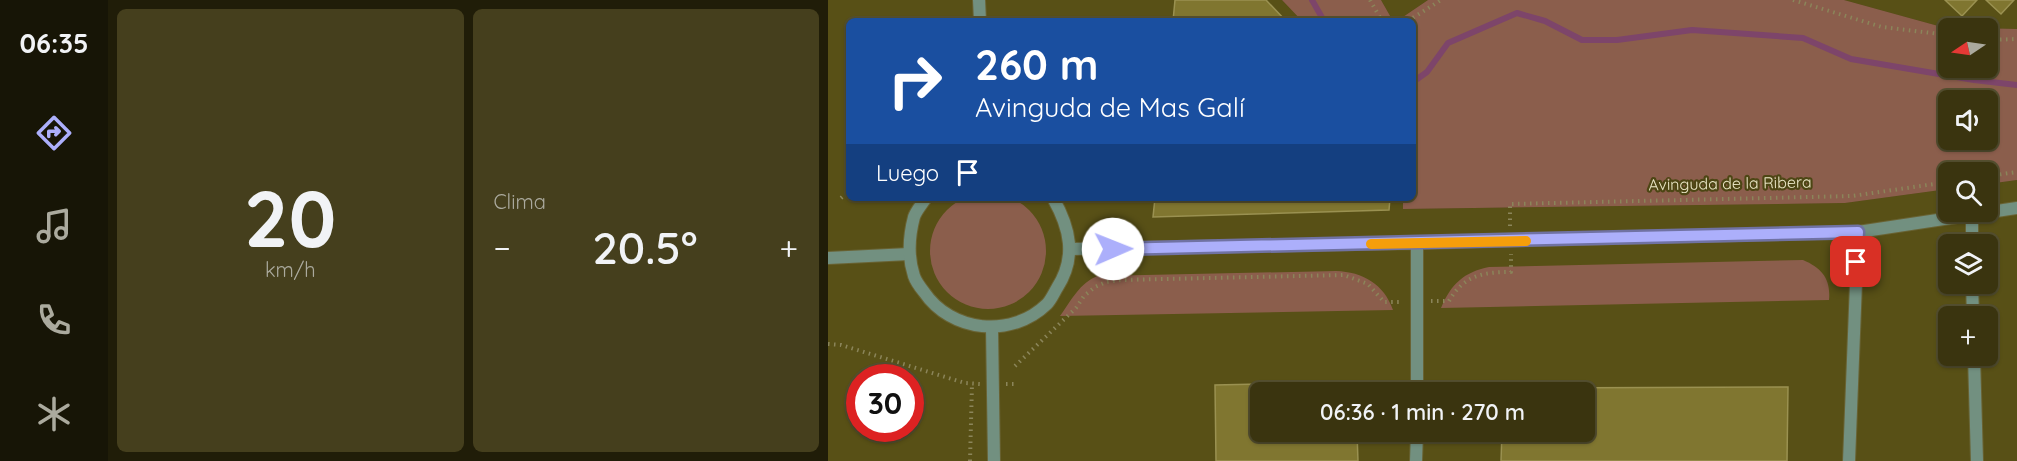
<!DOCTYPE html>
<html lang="es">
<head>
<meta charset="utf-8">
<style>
	body { margin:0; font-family:Quicksand,sans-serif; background:#453f1d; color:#f1f3f6; height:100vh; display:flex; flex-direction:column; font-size:22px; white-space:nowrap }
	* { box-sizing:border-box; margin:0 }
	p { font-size:20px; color:#abaa9e }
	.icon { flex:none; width:33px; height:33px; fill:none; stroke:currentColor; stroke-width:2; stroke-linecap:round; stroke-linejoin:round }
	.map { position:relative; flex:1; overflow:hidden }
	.side { display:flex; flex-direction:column; gap:9px; padding:9px; background:#201d08; width:720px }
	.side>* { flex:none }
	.top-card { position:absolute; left:18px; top:18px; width:570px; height:183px; border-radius:9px; box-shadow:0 2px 4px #0004,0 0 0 2px #544f2f; background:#1a4fa0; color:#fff; overflow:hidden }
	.needle { width:39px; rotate:257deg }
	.fabs { position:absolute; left:1110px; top:18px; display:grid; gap:12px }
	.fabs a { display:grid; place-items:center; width:60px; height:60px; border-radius:9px; background:#3a340f; box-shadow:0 2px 4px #0004,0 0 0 2px #544f2f; font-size:30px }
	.speed { position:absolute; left:18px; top:364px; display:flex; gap:12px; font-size:30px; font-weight:700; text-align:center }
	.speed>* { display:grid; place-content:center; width:78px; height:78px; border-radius:50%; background:#3a340f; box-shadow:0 2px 4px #0004,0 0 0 2px #544f2f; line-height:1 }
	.speed .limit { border:9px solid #d22; background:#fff; color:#111 }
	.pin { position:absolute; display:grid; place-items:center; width:51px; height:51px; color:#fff; margin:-26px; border-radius:12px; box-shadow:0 3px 9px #0006 }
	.me { position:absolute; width:66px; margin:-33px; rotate:89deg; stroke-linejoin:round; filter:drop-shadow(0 0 4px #0008) }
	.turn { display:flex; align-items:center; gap:21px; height:126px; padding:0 30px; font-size:27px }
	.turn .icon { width:78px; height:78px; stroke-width:2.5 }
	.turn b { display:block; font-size:42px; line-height:51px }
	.then { display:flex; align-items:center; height:57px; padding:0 30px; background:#0003; gap:12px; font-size:22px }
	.big { font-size:45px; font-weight:600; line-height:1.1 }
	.side .widget { flex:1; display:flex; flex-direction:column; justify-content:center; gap:9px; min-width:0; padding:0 21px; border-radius:9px; background:#453f1d }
	.side .dial { align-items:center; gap:0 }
	.dial b { font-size:78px; line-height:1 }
	.heat { display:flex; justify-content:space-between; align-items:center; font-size:33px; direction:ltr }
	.side .tiles { flex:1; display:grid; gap:9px; grid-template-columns:repeat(2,1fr) }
	.trip { position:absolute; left:422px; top:382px; width:345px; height:60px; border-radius:9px; background:#3a340f; box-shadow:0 2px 4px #0004,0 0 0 2px #544f2f; font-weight:600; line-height:60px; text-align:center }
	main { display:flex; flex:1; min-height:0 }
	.tab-bar { display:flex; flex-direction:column; width:108px; justify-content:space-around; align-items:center; background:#171506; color:#abaa9e }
	.tab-bar .icon { width:42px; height:42px }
	.tab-bar .on { color:#acaffb }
	.tab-bar b { font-size:27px; color:#f1f3f6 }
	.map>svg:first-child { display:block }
</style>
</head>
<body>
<main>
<nav class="tab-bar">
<b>06:35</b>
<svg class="icon on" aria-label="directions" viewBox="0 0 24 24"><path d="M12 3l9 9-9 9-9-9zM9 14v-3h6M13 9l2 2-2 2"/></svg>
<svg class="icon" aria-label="music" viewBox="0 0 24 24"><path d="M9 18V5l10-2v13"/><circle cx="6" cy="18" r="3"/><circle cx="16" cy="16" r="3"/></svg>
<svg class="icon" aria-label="phone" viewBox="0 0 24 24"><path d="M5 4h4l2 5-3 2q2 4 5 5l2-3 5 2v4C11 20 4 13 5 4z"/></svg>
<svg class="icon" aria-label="climate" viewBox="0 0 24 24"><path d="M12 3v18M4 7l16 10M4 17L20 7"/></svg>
</nav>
<section class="side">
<div class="tiles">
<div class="widget dial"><b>20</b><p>km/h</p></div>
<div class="widget"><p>Clima</p>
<div class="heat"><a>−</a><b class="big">20.5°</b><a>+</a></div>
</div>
</div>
</section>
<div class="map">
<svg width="1189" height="461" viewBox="0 0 1189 461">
	<rect width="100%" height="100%" fill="#4d4614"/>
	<path fill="#585016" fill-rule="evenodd" d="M 0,0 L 454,0 L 474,21 L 21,21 L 21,198 L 575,198 L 576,209 L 1017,203 L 1120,189 L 1120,212 L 1160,212 L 1160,184 L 1189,180 L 1189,461 L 0,461 ZM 1120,244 L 1160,244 L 1160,284 L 1120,284 ZM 1120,316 L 1160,316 L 1160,356 L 1120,356 ZM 32,378 L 82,378 L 82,429 L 32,429 ZM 432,393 L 756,393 L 756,432 L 432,432 Z
		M 553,0 L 600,0 L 569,21 L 565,21 Z
		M 1016,0 L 1189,0 L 1189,29 L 1114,27 Z"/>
	<path fill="#8b5e4c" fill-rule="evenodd" d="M 454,0 L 553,0 L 565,21 L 474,21 Z
		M 600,0 L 1016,0 L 1114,27 L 1189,29 L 1189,180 L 1160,184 L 1160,172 L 1120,172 L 1120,189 L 1017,203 L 575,209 L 575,198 L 585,198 L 585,21 L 569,21 ZM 1120,28 L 1160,28 L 1160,68 L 1120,68 ZM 1120,100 L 1160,100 L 1160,140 L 1120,140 Z
		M102 251a58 58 0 1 1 116 0a58 58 0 1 1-116 0Z
		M 975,260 C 994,268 1003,279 1001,300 L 613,308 C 623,284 636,272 661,267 Z
		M 508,271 C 535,272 556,284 565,310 L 232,316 C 243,301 252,282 270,276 Z"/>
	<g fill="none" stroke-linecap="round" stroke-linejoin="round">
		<path stroke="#7d456a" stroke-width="6" d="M 484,0 L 496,21
			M 585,82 L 599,72 L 620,43 L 689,13 L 717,21 L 754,40 L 789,40 L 864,30 L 975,38 L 1023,59 L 1146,80 L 1189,85"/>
	</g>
	<path fill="#807630" stroke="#9a9151" stroke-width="1.5" d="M 347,0 L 438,0 L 458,21 L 345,21 Z
		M 1117,0 L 1149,0 L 1134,16 Z
		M 1158,0 L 1186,0 L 1173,14 Z
		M 327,198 L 562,198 L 561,210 L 325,217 Z
		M 528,382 L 528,393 L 432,393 L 432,432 L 529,432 L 530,461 L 388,461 L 387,385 Z
		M 960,387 L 959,461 L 673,461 L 674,432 L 756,432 L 756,393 L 675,393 L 675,388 Z"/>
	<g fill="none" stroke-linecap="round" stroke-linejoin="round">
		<defs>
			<path id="minor" d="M 1144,215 L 1144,244
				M 242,249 L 589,243 L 1030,232 L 1189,208
				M 0,258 L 81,254
				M 1144,284 L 1145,316
				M 1146,356 L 1149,461
				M 589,393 L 589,243
				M 588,461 L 589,432
				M 1021,461 L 1030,232"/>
			<path id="tertiary" d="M 151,0 L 152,21
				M 98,198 C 94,204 88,211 86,217 C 81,236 80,258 86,276 C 88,282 92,287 96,292 C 123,332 183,339 219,304 C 223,300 226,293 229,288 C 249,257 242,228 225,198
				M 164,328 L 166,461"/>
		</defs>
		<use href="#minor" stroke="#696334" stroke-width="14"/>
		<use href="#tertiary" stroke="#696334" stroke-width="14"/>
		<path stroke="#8b855a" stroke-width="4" stroke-dasharray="1.5 4.5" stroke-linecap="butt" d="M 542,0 L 554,21
			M 965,0 L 1054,27 L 1120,35
			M 580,21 L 613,0
			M 1160,40 L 1189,39
			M 1160,176 L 1189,172
			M 13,198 L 21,191
			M 682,226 L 682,204 L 1024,196 L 1120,182
			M 603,301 L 621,301 C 636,275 655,272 683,272 L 683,254
			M 0,344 L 13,345 L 137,383 L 152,384
			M 187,366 L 248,308 L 256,296 L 267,287 L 278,282 L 292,280 L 516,275 L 540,284 L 556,302 L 574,302
			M 178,384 L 189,384
			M 142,461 L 144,384"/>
		<use href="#minor" stroke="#729080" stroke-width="12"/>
		<use href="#tertiary" stroke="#729080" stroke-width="12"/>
	</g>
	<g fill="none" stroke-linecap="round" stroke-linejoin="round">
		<defs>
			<path id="route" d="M 285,249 L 1030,232 L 1028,262"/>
		</defs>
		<use href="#route" stroke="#7072a3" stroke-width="15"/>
		<use href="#route" stroke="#acaffb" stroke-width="10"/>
		<path stroke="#f59e0b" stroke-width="10" d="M 543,244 L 698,241"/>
	</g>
	<g text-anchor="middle" stroke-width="4.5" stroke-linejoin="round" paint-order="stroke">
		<g font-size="16" fill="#ebe7c7" stroke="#4d4614">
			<text transform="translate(902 183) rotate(-1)" y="6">Avinguda de la Ribera</text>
		</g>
	</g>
</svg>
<div class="fabs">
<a><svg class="needle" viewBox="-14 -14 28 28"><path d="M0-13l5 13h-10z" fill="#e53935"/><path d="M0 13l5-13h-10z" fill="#abaa9e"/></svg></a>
<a><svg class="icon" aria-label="sound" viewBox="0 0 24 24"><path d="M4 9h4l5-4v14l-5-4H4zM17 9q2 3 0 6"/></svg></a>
<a><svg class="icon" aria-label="search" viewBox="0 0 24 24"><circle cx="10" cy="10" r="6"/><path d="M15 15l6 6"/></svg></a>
<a><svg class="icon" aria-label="layers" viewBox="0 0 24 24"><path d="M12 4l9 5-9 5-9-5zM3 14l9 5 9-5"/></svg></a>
<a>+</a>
</div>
<div class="speed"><div class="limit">30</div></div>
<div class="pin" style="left:1028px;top:262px;background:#d93025"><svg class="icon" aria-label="arrive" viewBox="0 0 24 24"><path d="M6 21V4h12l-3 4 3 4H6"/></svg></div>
<svg class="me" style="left:285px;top:249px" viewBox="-20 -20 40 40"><circle r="19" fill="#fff"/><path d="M0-13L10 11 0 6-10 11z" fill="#acaffb"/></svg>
<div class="trip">06:36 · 1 min · 270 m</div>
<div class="top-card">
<div class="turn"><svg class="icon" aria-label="right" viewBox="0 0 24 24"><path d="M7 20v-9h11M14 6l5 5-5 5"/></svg><div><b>260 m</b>Avinguda de Mas Galí</div></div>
<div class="then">Luego<svg class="icon" aria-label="arrive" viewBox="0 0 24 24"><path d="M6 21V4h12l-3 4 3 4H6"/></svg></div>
</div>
</div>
</main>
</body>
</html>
